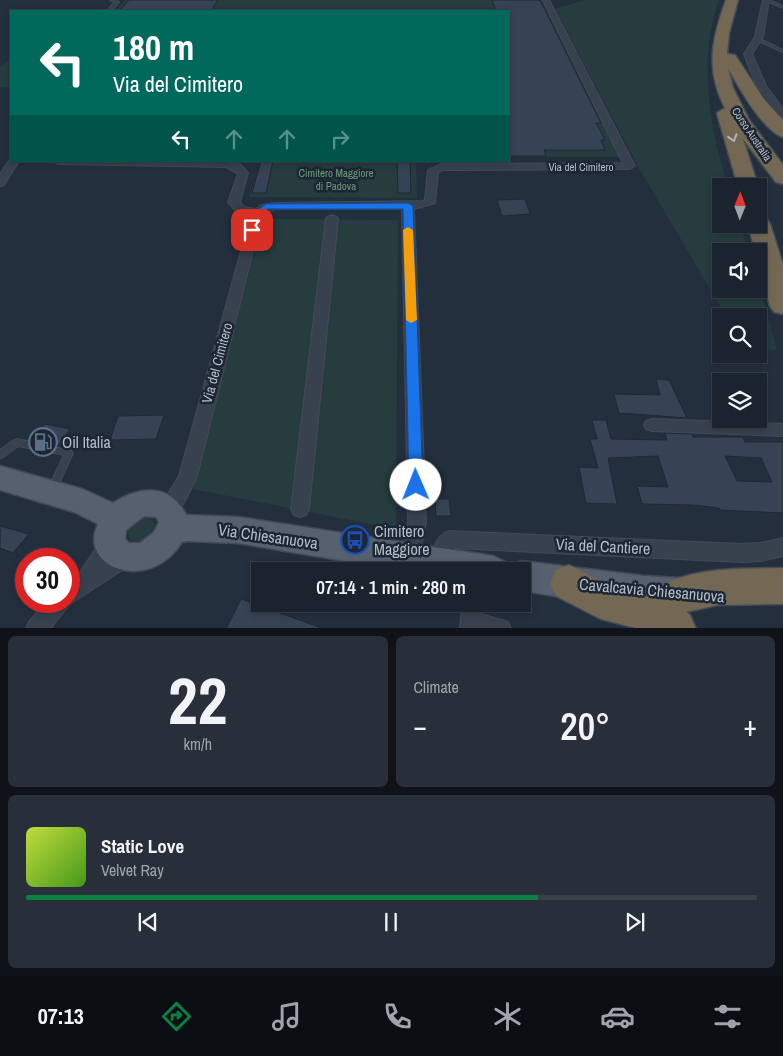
<!DOCTYPE html>
<html lang="en">
<head>
<meta charset="utf-8">
<style>
	body { margin:0; font-family:"Archivo Narrow",sans-serif; background:#282f3a; color:#f1f3f6; height:100vh; display:flex; flex-direction:column; font-size:19px; white-space:nowrap }
	* { box-sizing:border-box; margin:0 }
	p { font-size:16px; color:#a0a4aa }
	.icon { flex:none; width:28px; height:28px; fill:none; stroke:currentColor; stroke-width:2; stroke-linecap:round; stroke-linejoin:round }
	.map { position:relative; height:628px; overflow:hidden }
	.drawer { display:flex; flex-direction:column; gap:8px; padding:8px; background:#0f1319; flex:1 }
	.drawer>* { flex:none }
	.guide { position:absolute; left:10px; top:10px; width:500px; height:152px; border-radius:0px; box-shadow:0 2px 8px #0003,0 0 0 1px #39404a; background:#00695c; color:#fff; overflow:hidden }
	.needle { width:32px; rotate:1deg }
	.buttons { position:absolute; left:712px; top:178px; display:grid; gap:10px }
	.buttons a { display:grid; place-items:center; width:55px; height:55px; border-radius:0px; background:#1b232e; box-shadow:0 2px 8px #0003,0 0 0 1px #39404a; font-size:25px }
	.speed { position:absolute; left:15px; top:548px; display:flex; gap:10px; font-size:25px; font-weight:700; text-align:center }
	.speed>* { display:grid; place-content:center; width:65px; height:65px; border-radius:50%; background:#1b232e; box-shadow:0 2px 8px #0003,0 0 0 1px #39404a; line-height:1 }
	.speed .limit { border:8px solid #d22; background:#fff; color:#111 }
	.pin { position:absolute; display:grid; place-items:center; width:42px; height:42px; color:#fff; margin:-21px; border-radius:10px; box-shadow:0 2px 8px #0006 }
	.me { position:absolute; width:55px; margin:-28px; rotate:359deg; stroke-linejoin:round; filter:drop-shadow(0 0 4px #0008) }
	.turn { display:flex; align-items:center; gap:18px; height:105px; padding:0 20px; font-size:22px }
	.turn .icon { width:65px; height:65px; stroke-width:2.5 }
	.turn b { display:block; font-size:35px; line-height:42px }
	.lanes { display:flex; align-items:center; height:48px; padding:0 20px; background:#0003; justify-content:center; gap:25px; direction:ltr }
	.lanes .off { opacity:.35 }
	.big { font-size:38px; font-weight:600; line-height:1.1 }
	.drawer .widget { flex:1; display:flex; flex-direction:column; justify-content:center; gap:8px; min-width:0; padding:0 18px; border-radius:8px; background:#282f3a }
	.drawer .dial { align-items:center; gap:0 }
	.dial b { font-size:65px; line-height:1 }
	.song { display:flex; align-items:center; gap:15px }
	.cover { width:60px; height:60px; border-radius:8px; background:linear-gradient(135deg,hsl(70 70% 55%),hsl(100 70% 35%)) }
	.played { height:5px; border-radius:2px; background:linear-gradient(90deg,#0b8043 70%,#39404a 70%) }
	.keys { display:flex; justify-content:space-around; direction:ltr }
	.heat { display:flex; justify-content:space-between; align-items:center; font-size:28px; direction:ltr }
	.drawer .tiles { flex:1; display:grid; gap:8px; grid-template-columns:1fr 1fr }
	.widget:last-child { grid-column:span 2 }
	.trip { position:absolute; left:251px; top:562px; width:280px; height:50px; border-radius:0px; background:#1b232e; box-shadow:0 2px 8px #0003,0 0 0 1px #39404a; font-weight:600; line-height:50px; text-align:center }
	.tab-bar { display:flex; height:80px; justify-content:space-around; align-items:center; background:#0b0e12; color:#a0a4aa }
	.tab-bar .icon { width:35px; height:35px }
	.tab-bar .active { color:#0b8043 }
	.tab-bar b { font-size:22px; color:#f1f3f6 }
	.map>svg:first-child { display:block }
</style>
</head>
<body>
<div class="map">
<svg width="783" height="629" viewBox="0 0 783 629">
	<rect width="100%" height="100%" fill="#242f3e"/>
	<path fill="#263c3f" d="M 125,0 L 543,0 L 620,157 L 509,157 L 509,11 L 115,11 Z
		M 585,0 L 719,0 C 698,59 709,128 728,186 L 721,186 L 721,224 L 740,224 L 748,251 L 721,251 L 721,289 L 759,289 L 759,285 L 777,350 L 759,348 L 759,316 L 726,316 L 639,168 L 555,9 Z
		M 11,58 L 11,88 L 0,87 L 0,68 Z
		M 262,161 L 416,161 L 417,198 L 249,197 Z
		M 263,219 L 398,220 L 396,529 L 193,489 Z
		M 147,517 L 155,523 L 153,533 L 143,541 L 131,540 L 127,531 C 131,523 138,518 147,517 Z"/>
	<path fill="#364354" stroke="#1f2835" fill-rule="evenodd" d="M 129,0 L 218,0 L 211,11 L 119,11 Z
		M 492,0 L 540,0 L 601,123 L 596,123 L 605,140 L 601,140 L 605,150 L 544,150 L 546,156 L 509,156 L 509,11 L 496,11 Z
		M 261,161 L 273,161 L 266,193 L 252,193 Z
		M 397,161 L 410,161 L 411,193 L 398,193 Z
		M 525,199 L 530,214 L 502,216 L 497,200 Z
		M 656,379 L 669,380 L 687,418 L 619,413 L 614,394 L 660,395 Z
		M 164,415 L 156,439 L 110,440 L 118,416 Z
		M 592,420 L 606,420 L 611,439 L 667,440 L 665,433 L 692,434 L 693,437 L 743,437 L 745,442 L 783,442 L 783,513 L 720,510 L 719,508 L 693,505 L 642,504 L 637,486 L 668,487 L 658,456 L 608,458 L 617,504 L 586,503 L 579,467 L 598,468 L 590,439 L 597,439 ZM 725,456 L 761,458 L 772,482 L 737,481 Z
		M 45,424 L 70,429 L 58,446 L 32,440 Z
		M 435,499 L 449,499 L 451,516 L 436,516 Z
		M 0,526 L 29,534 L 13,553 L 0,548 Z
		M 241,599 L 319,627 L 319,629 L 226,629 Z"/>
	<g fill="none" stroke-linecap="round" stroke-linejoin="round">
		<defs>
			<path id="lane" d="M 110,0 L 115,0 L 119,2 L 111,11 L 107,11 L 115,2 Z
				M 764,0 L 769,0 L 783,6 L 783,8 Z
				M 756,38 L 758,38 L 783,50 L 783,52 L 756,40 Z
				M 17,439 L 72,451 L 73,453 L 55,492 L 52,493 L 49,492 L 48,489 L 64,455 L 18,446 L 3,457 L 0,458 L 0,450 L 14,440 Z"/>
			<path id="street" d="M 543,0 L 549,0 L 635,166 L 630,169 L 443,170 L 438,172 L 435,203 L 414,209 L 426,522 L 418,564 L 411,567 L 404,564 L 401,558 L 408,522 L 402,209 L 275,209 L 262,215 L 197,476 C 190,490 180,521 162,515 L 159,509 L 179,476 L 251,215 L 236,211 L 228,202 L 238,174 L 226,167 L 58,164 L 53,161 L 230,161 L 241,165 L 248,173 L 240,202 L 244,207 L 255,209 L 262,205 L 275,203 L 423,201 L 425,200 L 428,170 L 442,164 L 623,163 Z
				M 763,0 L 769,0 L 763,37 L 752,54 L 766,86 L 783,109 L 783,117 C 765,111 750,71 744,54 L 755,37 Z
				M 10,159 L 11,161 L 19,161 L 4,185 L 0,186 L 0,175 Z
				M 332,215 L 338,218 L 309,509 L 306,515 L 300,517 L 294,515 L 291,509 L 326,218 Z
				M 652,419 L 783,424 L 783,436 L 652,431 L 646,429 L 644,425 L 646,421 Z
				M 449,531 L 741,544 L 761,543 L 783,538 L 783,556 L 761,561 L 741,562 L 454,548 L 448,569 L 443,571 L 434,569 C 428,556 435,536 449,531 Z
				M 110,536 L 117,538 L 119,544 L 114,554 L 126,548 L 133,551 L 136,557 L 133,563 L 70,604 L 50,629 L 26,629 L 29,622 L 47,601 L 69,601 L 69,583 L 78,575 L 103,538 Z
				M 462,604 L 482,604 L 481,614 L 508,622 L 511,629 L 460,629 Z"/>
			<path id="primary" d="M 0,466 L 82,489 L 113,503 C 139,486 171,483 186,515 L 238,517 L 493,556 L 504,561 L 509,570 L 511,565 L 522,561 L 644,576 L 695,579 L 707,584 L 711,595 L 707,606 C 674,619 562,596 522,591 L 522,571 L 405,571 L 238,543 L 188,541 L 182,542 C 151,593 77,570 98,524 L 74,512 L 0,490 ZM 144,516 L 156,517 L 159,522 L 154,532 L 140,543 L 129,543 L 125,539 L 126,530 Z"/>
			<path id="highway" d="M 726,0 L 738,0 L 729,33 L 727,54 L 735,55 L 763,98 L 783,120 L 783,137 C 764,132 738,86 728,68 L 733,88 L 749,120 L 783,165 L 783,184 L 776,182 L 743,139 L 758,186 L 738,186 L 717,113 L 725,108 C 705,69 712,39 726,0 Z
				M 759,217 L 767,219 L 770,224 L 783,265 L 783,314 L 774,312 L 770,306 L 759,264 L 759,251 L 755,251 L 748,224 L 759,224 Z
				M 569,565 L 607,584 L 663,597 L 668,582 C 705,567 743,569 783,568 L 783,604 L 717,605 L 686,612 L 690,615 L 696,629 L 640,629 L 601,619 L 556,596 L 550,583 L 556,570 Z"/>
		</defs>
		<use href="#lane" stroke="#414a57" stroke-width="2"/>
		<use href="#street" stroke="#414a57" stroke-width="2"/>
		<use href="#primary" stroke="#414a57" stroke-width="3"/>
		<use href="#highway" stroke="#434c59" stroke-width="3"/>
		<use href="#lane" fill="#38414e" fill-rule="evenodd"/>
		<use href="#street" fill="#38414e" fill-rule="evenodd"/>
		<use href="#primary" fill="#56606e" fill-rule="evenodd"/>
		<use href="#highway" fill="#746855" fill-rule="evenodd"/>
	</g>
	<defs><path id="oneway-chevron" d="M-2-3.5L2.5 0L-2 3.5" fill="none" stroke-width="1.6" stroke-linecap="round" stroke-linejoin="round" transform="scale(1.25)"/></defs>
	<use stroke="#aeb4bd" href="#oneway-chevron" transform="translate(733 138) rotate(73)"/>
	<path fill="#1a73e8" stroke="#114b97" d="M 408,203 L 413,206 L 423,485 L 421,490 L 416,491 L 411,490 L 409,485 L 403,209 L 268,209 L 262,214 L 256,232 L 248,230 L 252,213 L 266,204 Z"/>
	<path fill="#f59e0b" d="M 408,227 L 413,230 L 417,320 L 411,323 L 406,320 L 403,230 Z"/>
	<defs>
		<symbol id="fuel-ring" viewBox="-11 -11 22 22"><circle r="9.5" fill="#1d2633" stroke="#5c6f8a" stroke-width="1.5"/><path d="M-5.5-6h7V0h2V4h1.3V-2.5L3-4.5l.8-.8L6-3V5H2.5V1h-1V6h-7ZM-4.2-4.7v3.2H.2V-4.7Z" fill="#5c6f8a"/></symbol>
		<symbol id="bus-ring" viewBox="-11 -11 22 22"><circle r="9.5" fill="#1d2633" stroke="#1a4fb4" stroke-width="1.5"/><path d="M-5-6H5V4H4V6H2V4H-2V6H-4V4H-5ZM-3.5-4V0h7V-4ZM-3.5 1.2v1.5H-2V1.2ZM2 1.2v1.5H3.5V1.2Z" fill="#1a4fb4"/></symbol>
	</defs>
	<g fill-rule="evenodd">
		<use href="#fuel-ring" x="27" y="426" width="32" height="32"/>
		<use href="#bus-ring" x="339" y="524" width="32" height="32"/>
	</g>
	<g text-anchor="middle" stroke-width="5" stroke-linejoin="round" paint-order="stroke">
		<g font-size="11" fill="#b4bcc9" stroke="#1d2633">
			<text transform="translate(752 134) rotate(56)" y="4">Corso Australia</text>
			<text x="581" y="171">Via del Cimitero</text>
		</g>
		<g font-size="11" fill="#6b9a76" stroke="#1d2633">
			<text x="336" y="177">Cimitero Maggiore<tspan x="336" dy="13">di Padova</tspan></text>
		</g>
		<g font-size="14" fill="#b4bcc9" stroke="#1d2633">
			<text transform="translate(217 363) rotate(-75)" y="5">Via del Cimitero</text>
		</g>
		<g font-size="16" fill="#b4bcc9" stroke="#1d2633" text-anchor="start">
			<text x="62" y="448">Oil Italia</text>
			<text x="374" y="537">Cimitero<tspan x="374" dy="18">Maggiore</tspan></text>
		</g>
		<g font-size="16" fill="#b4bcc9" stroke="#1d2633">
			<text transform="translate(268 536) rotate(8)" y="6">Via Chiesanuova</text>
			<text transform="translate(603 546) rotate(3)" y="6">Via del Cantiere</text>
			<text transform="translate(652 590) rotate(5)" y="6">Cavalcavia Chiesanuova</text>
		</g>
	</g>
</svg>
<div class="buttons">
<a><svg class="needle" viewBox="-14 -14 28 28"><path d="M0-13l5 13h-10z" fill="#e53935"/><path d="M0 13l5-13h-10z" fill="#a0a4aa"/></svg></a>
<a><svg class="icon" aria-label="sound" viewBox="0 0 24 24"><path d="M4 9h4l5-4v14l-5-4H4zM17 9q2 3 0 6"/></svg></a>
<a><svg class="icon" aria-label="search" viewBox="0 0 24 24"><circle cx="10" cy="10" r="6"/><path d="M15 15l6 6"/></svg></a>
<a><svg class="icon" aria-label="layers" viewBox="0 0 24 24"><path d="M12 4l9 5-9 5-9-5zM3 14l9 5 9-5"/></svg></a>
</div>
<div class="speed"><div class="limit">30</div></div>
<div class="pin" style="left:252px;top:230px;background:#d93025"><svg class="icon" aria-label="arrive" viewBox="0 0 24 24"><path d="M6 21V4h12l-3 4 3 4H6"/></svg></div>
<svg class="me" style="left:416px;top:485px" viewBox="-20 -20 40 40"><circle r="19" fill="#fff"/><path d="M0-13L10 11 0 6-10 11z" fill="#1a73e8"/></svg>
<div class="trip">07:14 · 1 min · 280 m</div>
<div class="guide">
<div class="turn"><svg class="icon" aria-label="left" viewBox="0 0 24 24"><path d="M17 20v-9H6M10 6l-5 5 5 5"/></svg><div><b>180 m</b>Via del Cimitero</div></div>
<div class="lanes"><svg class="icon" aria-label="left" viewBox="0 0 24 24"><path d="M17 20v-9H6M10 6l-5 5 5 5"/></svg><svg class="icon off" aria-label="ahead" viewBox="0 0 24 24"><path d="M12 20V5M6 11l6-6 6 6"/></svg><svg class="icon off" aria-label="ahead" viewBox="0 0 24 24"><path d="M12 20V5M6 11l6-6 6 6"/></svg><svg class="icon off" aria-label="right" viewBox="0 0 24 24"><path d="M7 20v-9h11M14 6l5 5-5 5"/></svg></div>
</div>
</div>
<section class="drawer">
<div class="tiles">
<div class="widget dial"><b>22</b><p>km/h</p></div>
<div class="widget"><p>Climate</p>
<div class="heat"><a>−</a><b class="big">20°</b><a>+</a></div>
</div>
<div class="widget">
<div class="song"><i class="cover"></i><div><b>Static Love</b><p>Velvet Ray</p></div></div>
<div class="played"></div>
<div class="keys"><svg class="icon" aria-label="previous" viewBox="0 0 24 24"><path d="M18 5L8 12l10 7zM5 5v14"/></svg><svg class="icon" aria-label="pause" viewBox="0 0 24 24"><path d="M8 5v14M16 5v14"/></svg><svg class="icon" aria-label="next" viewBox="0 0 24 24"><path d="M6 5l10 7-10 7zM19 5v14"/></svg></div>
</div>
</div>
</section>
<nav class="tab-bar">
<b>07:13</b>
<svg class="icon active" aria-label="directions" viewBox="0 0 24 24"><path d="M12 3l9 9-9 9-9-9zM9 14v-3h6M13 9l2 2-2 2"/></svg>
<svg class="icon" aria-label="music" viewBox="0 0 24 24"><path d="M9 18V5l10-2v13"/><circle cx="6" cy="18" r="3"/><circle cx="16" cy="16" r="3"/></svg>
<svg class="icon" aria-label="phone" viewBox="0 0 24 24"><path d="M5 4h4l2 5-3 2q2 4 5 5l2-3 5 2v4C11 20 4 13 5 4z"/></svg>
<svg class="icon" aria-label="climate" viewBox="0 0 24 24"><path d="M12 3v18M4 7l16 10M4 17L20 7"/></svg>
<svg class="icon" aria-label="car" viewBox="0 0 24 24"><path d="M5 17H2v-5l4-1 3-4h7l3 4 3 1v5h-3M9 17h6M6 11h13"/><circle cx="7" cy="17" r="2"/><circle cx="17" cy="17" r="2"/></svg>
<svg class="icon" aria-label="filters" viewBox="0 0 24 24"><path d="M4 7h16M4 17h16"/><circle cx="9" cy="7" r="2"/><circle cx="15" cy="17" r="2"/></svg>
</nav>
</body>
</html>
